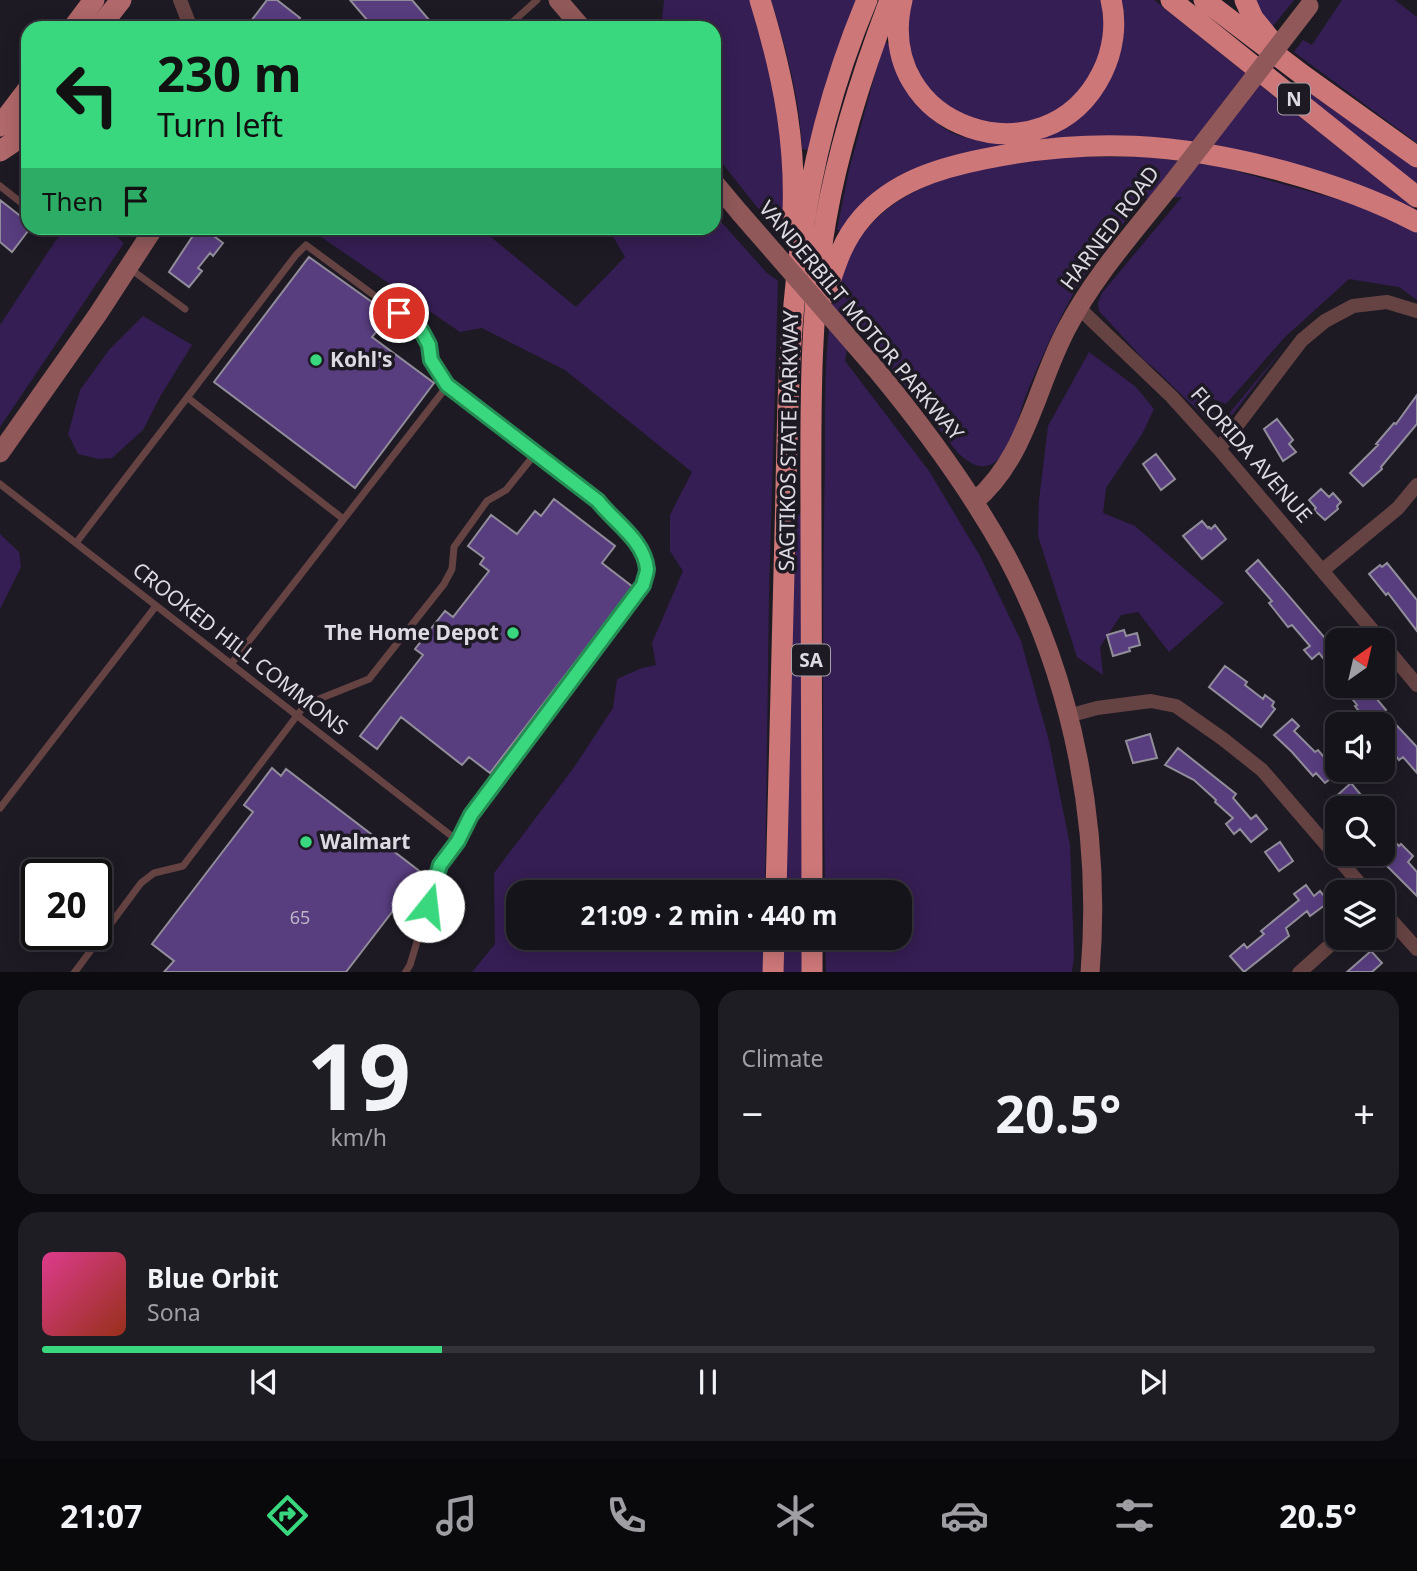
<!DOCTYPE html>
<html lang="en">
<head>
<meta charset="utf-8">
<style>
	body { margin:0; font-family:"Noto Sans",sans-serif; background:#1f1d24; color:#f1f3f6; height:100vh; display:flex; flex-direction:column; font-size:26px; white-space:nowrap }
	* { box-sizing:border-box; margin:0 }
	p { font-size:23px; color:#9e9ea3 }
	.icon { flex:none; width:38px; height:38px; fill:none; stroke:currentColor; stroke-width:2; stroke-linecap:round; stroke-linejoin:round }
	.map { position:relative; height:972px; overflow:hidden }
	.panel { display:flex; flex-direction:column; gap:18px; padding:18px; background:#0c0b0f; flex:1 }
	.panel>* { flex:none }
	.top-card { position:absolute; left:21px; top:21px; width:700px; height:214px; border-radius:21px; box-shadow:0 4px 18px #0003,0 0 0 2px #35333a; background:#39d87f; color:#111; overflow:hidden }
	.needle { width:46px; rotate:34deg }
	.tools { position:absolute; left:1325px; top:628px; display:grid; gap:14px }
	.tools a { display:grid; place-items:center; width:70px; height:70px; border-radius:14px; background:#16141b; box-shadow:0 4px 18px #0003,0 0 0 2px #35333a; font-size:35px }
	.speed { position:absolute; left:21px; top:859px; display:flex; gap:14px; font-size:35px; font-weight:700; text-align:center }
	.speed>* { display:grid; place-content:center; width:91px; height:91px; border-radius:50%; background:#16141b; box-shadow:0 4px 18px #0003,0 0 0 2px #35333a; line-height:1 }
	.speed .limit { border:4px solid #111; border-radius:10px; background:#fff; color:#111 }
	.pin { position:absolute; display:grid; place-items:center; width:60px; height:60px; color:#fff; margin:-30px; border:4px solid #fff; border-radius:50%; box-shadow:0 2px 7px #0007 }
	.me { position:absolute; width:77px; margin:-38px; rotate:16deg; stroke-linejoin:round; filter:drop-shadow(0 0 5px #0008) }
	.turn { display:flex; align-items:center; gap:24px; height:147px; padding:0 21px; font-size:32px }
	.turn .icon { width:91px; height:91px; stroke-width:2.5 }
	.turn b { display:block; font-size:49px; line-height:60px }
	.then { display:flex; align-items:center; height:66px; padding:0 21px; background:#0003; gap:14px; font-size:26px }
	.big { font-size:52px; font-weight:700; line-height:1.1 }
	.panel .widget { flex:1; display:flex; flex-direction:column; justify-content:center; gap:10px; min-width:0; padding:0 24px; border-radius:21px; background:#1f1d24 }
	.panel .dial { align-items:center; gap:0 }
	.dial b { font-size:91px; line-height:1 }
	.song { display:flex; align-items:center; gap:21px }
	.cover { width:84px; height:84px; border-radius:10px; background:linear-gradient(135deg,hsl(330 70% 55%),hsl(10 70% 35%)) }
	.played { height:7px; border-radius:4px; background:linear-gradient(90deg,#39d87f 30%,#35333a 30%) }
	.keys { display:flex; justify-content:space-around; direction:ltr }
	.heat { display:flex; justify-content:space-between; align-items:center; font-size:38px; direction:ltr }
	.panel .tiles { flex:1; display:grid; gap:18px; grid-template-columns:1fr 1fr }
	.widget:last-child { grid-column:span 2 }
	.trip { position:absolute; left:506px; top:880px; width:406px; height:70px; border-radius:21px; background:#16141b; box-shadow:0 4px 18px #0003,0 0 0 2px #35333a; font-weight:700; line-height:70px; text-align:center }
	.tabs { display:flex; height:112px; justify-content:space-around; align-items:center; background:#09080b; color:#9e9ea3 }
	.tabs .icon { width:49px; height:49px }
	.tabs .current { color:#39d87f }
	.tabs b { font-size:32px; color:#f1f3f6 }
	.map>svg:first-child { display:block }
</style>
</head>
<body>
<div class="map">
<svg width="1417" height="973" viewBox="0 0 1417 973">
	<rect width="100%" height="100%" fill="#1e1a24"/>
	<path fill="#351e53" d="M 664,0 L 753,0 L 783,104 L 788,208 L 785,242 L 714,153 L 714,28 L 661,28 Z
		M 771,0 L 860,0 L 810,150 L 802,149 C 800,99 786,48 771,0 Z
		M 909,0 L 1101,0 C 1103,10 1106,22 1106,32 C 1100,104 1015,155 952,113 C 937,103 926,87 918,72 C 912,60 905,45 905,32 C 905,21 908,10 909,0 Z
		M 1120,0 L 1154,0 L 1414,208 L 1411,213 L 1226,150 L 940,162 L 845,232 L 837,230 L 849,170 L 884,41 L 893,47 C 892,72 903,89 921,107 C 929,114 936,123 945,129 C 958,138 981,141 996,141 C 1056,144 1093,118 1115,62 C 1122,44 1128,19 1120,0 Z
		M 1252,0 L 1294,0 L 1269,31 Z
		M 1342,0 L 1395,0 L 1417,17 L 1417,143 L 1294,52 L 1303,40 L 1312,45 Z
		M 1295,83 L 1417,168 L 1417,186 L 1291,87 Z
		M 1057,157 L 1150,157 L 1222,167 L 1369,208 L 1417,231 L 1417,300 L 1399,287 L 1349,279 L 1284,338 L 1226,404 L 1190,390 L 1222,422 L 1285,346 L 1226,423 L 1216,428 L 1154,368 L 1146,362 L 1099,311 L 1098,303 L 1102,293 L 1182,197 L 1143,199 C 1123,225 1099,251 1082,279 C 1060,315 1042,356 1026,395 C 1017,417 1015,446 995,462 C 982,472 969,463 958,453 L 852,318 L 845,361 L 929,471 L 980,556 L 1021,641 L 1049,741 L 1070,845 L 1074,955 L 1072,972 L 826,972 L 825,938 L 900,938 L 900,892 L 825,892 C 823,749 822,606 825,463 C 826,408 821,298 849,253 C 897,175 974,170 1057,157 Z
		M 714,214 L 767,273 L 778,281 L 769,593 L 765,892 L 518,892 L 518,938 L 764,938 L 763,972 L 472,972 L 495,944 L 494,873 L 575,766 L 613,708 L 617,679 L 642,668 L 656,665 L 652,643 L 683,571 L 670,551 L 670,515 L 692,472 L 565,370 L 482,328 L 460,332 L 308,228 L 480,228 L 576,307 L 625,257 L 608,228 L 714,228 Z
		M 69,228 L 107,228 L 124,243 L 0,427 L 0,325 L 56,240 Z
		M 143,316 L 192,345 L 161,395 L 143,430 L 112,458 L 99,459 L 78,454 L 68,434 L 80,390 L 109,350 Z
		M 1089,352 L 1136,387 L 1154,409 L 1142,434 L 1106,488 L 1103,513 L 1135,526 L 1224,603 L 1169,652 L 1138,612 L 1121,615 L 1100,647 L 1103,675 L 1077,657 L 1038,536 L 1039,500 L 1048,426 Z
		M 804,514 L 803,892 L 784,892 L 794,515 Z
		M 0,534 L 19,552 L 21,567 L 0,609 Z
		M 782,938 L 803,938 L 803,972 L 781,973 Z"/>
	<path fill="#583d7f" stroke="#918d9a" stroke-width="2" d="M 267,0 L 277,0 L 300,18 L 293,28 L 260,28 L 251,21 Z
		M 350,0 L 412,0 L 436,28 L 374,28 Z
		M 0,200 L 28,222 L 28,231 L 12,252 L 0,242 Z
		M 198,228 L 203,228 L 223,243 L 213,256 L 210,253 L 198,268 L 202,271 L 189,287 L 169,272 Z
		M 309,257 L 390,315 L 372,337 L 434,383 L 355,488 L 214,382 Z
		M 1417,395 L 1417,424 L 1381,467 L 1382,469 L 1363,486 L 1350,473 L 1378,445 L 1376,444 L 1394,423 L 1396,424 Z
		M 1277,419 L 1293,440 L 1289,444 L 1296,452 L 1283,461 L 1264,429 Z
		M 1156,454 L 1175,479 L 1161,490 L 1143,464 Z
		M 1321,489 L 1329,497 L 1333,493 L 1341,502 L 1337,506 L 1338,509 L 1325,520 L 1314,510 L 1316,508 L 1309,500 Z
		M 554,499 L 615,546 L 602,563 L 633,587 L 490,773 L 469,757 L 462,765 L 401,717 L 377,749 L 360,736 L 423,655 L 415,649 L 445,611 L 453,617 L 489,571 L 480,564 L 484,558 L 468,546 L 491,515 L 517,534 L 535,511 L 541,516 Z
		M 1202,521 L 1208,528 L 1209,527 L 1211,529 L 1215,525 L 1226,539 L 1202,559 L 1183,536 Z
		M 1258,560 L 1337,652 L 1337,676 L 1319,653 L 1312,659 L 1304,650 L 1310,646 L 1292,625 L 1288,627 L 1269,603 L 1272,601 L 1246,571 Z
		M 1387,563 L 1417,600 L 1417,631 L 1388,593 L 1386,595 L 1369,574 L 1380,565 L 1382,567 Z
		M 1124,630 L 1126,636 L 1137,633 L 1140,645 L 1129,648 L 1130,651 L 1113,656 L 1107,635 Z
		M 1225,666 L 1247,682 L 1245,685 L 1263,699 L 1265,695 L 1274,702 L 1272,706 L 1275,709 L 1261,727 L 1209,687 Z
		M 1342,686 L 1366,686 L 1386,710 L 1384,712 L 1417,747 L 1417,773 L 1403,757 L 1399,760 L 1396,756 L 1392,760 L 1384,751 L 1388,748 L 1382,742 L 1382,713 L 1369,724 L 1355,706 L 1357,705 Z
		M 1292,719 L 1299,726 L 1294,731 L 1315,752 L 1318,750 L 1329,763 L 1326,766 L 1334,776 L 1325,783 L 1316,773 L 1313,776 L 1292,752 L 1274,735 Z
		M 1150,734 L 1157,758 L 1133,763 L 1126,741 Z
		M 1178,748 L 1236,794 L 1233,798 L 1251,819 L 1256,815 L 1267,829 L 1251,842 L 1240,829 L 1234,834 L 1226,824 L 1233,818 L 1215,802 L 1216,800 L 1194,780 L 1165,765 Z
		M 272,768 L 281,776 L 286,769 L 422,873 L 346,972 L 164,972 L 174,961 L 152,944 L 253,812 L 244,805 Z
		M 1351,783 L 1361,795 L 1355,801 L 1362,808 L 1340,808 L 1332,800 Z
		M 1382,827 L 1397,844 L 1399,846 L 1401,844 L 1413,856 L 1408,862 L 1417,872 L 1417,896 L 1382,861 Z
		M 1280,842 L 1293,861 L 1279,871 L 1265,852 Z
		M 1306,885 L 1314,896 L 1320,891 L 1329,902 L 1310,916 L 1307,911 L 1286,928 L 1289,936 L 1244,972 L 1230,956 L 1244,944 L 1247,948 L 1264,934 L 1261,931 L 1299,900 L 1294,894 Z
		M 1371,951 L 1382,963 L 1372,972 L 1347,972 Z"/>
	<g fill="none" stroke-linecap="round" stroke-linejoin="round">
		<path stroke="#664343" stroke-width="7" d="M 506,28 L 537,0
			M 0,186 L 28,208
			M 129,268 L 185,309
			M 188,398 L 342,518
			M 0,484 L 458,841
			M 76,543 L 296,255 L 306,245 L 421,330 L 429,345 L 431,360 L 448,385 L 231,664
			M 0,808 L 156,606
			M 74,973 L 141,883 L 154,873 L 183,866 L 302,709 L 309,703 L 369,679 L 444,584 L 452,569 L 454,547 L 487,501 L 506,490 L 535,454
			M 405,973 L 410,965 L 440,865 L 458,841 L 471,815 L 643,585 C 644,580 647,573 647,569 C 644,540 614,522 598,501 L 448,385"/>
		<path stroke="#664343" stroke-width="14" d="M 180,0 L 191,28
			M 1078,307 L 1172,397 L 1219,449 L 1381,640
			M 1219,449 L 1302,340 L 1325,321 L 1353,306 L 1387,302 L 1417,311
			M 1323,570 L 1398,508 L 1417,485
			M 1382,643 L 1417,685
			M 1068,716 L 1097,708 L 1151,701 L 1176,706 L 1223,739 L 1262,770 L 1367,892
			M 1382,910 L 1417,949
			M 1299,973 L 1338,938"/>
		<path stroke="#905859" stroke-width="19" d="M 558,0 L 582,28
			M 714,182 L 740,213
			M 875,368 C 924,427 969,488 1006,555 C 1074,681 1102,831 1090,973
			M 0,453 L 98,314 L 154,228
			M 975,501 C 1027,457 1036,386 1067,328 C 1093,278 1132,234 1167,190"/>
		<path stroke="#b0686a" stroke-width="21" d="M 73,28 L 94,0
			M 99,28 L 121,0
			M 0,126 L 28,89
			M 0,151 L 12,143 L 28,122"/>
		<path stroke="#cd7779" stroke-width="21" d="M 760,0 C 784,78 798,150 792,232
			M 902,0 C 871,129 1046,186 1102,73 C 1113,51 1117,24 1111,0
			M 1171,0 L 1417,197
			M 1204,0 L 1304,76 L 1417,157
			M 1245,0 L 1253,18 L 1274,44
			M 826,294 C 835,266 842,241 862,218 C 893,182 939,168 984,159 C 1090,137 1180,143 1283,171 C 1330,184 1374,199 1417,222
			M 776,892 C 779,772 782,652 785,532 C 787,456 787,379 794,304 C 803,201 827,95 867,0
			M 812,892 C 812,772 811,652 811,531 C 811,427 808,322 826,219 C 839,144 863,71 890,0
			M 812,938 L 812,973
			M 773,973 L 774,938"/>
		<path stroke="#905859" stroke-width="19" d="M 1167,190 L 1309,6
			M 740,213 L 875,368"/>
	</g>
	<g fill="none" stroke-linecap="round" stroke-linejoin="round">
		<defs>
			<path id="route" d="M 399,313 L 421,330 L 429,345 L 431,360 L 447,385 L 598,501 C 614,522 644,540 647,569 C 647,573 644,580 643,585 L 471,815 L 458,841 L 440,865 L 428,906"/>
		</defs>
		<use href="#route" stroke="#258c53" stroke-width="18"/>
		<use href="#route" stroke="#39d87f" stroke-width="12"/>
	</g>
	<g fill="#39d87f" stroke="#1e1a24" stroke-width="2.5">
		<circle cx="316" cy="360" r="7"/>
		<circle cx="513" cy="633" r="7"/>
		<circle cx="306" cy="842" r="7"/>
	</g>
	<g text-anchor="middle" stroke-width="7" stroke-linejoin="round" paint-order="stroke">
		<g font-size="18" fill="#bcb4c8">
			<text x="300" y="924">65</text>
		</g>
		<g fill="#1e1a24" stroke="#a4a1a8" stroke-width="2">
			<rect x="1278" y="83.5" width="32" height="31" rx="5"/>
			<rect x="792" y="644.5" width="38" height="31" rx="5"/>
		</g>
		<g font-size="19" font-weight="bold" fill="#dddbe1">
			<text x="1294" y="106">N</text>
			<text x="811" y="667">SA</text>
		</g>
		<g font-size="21" fill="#dddbe1" stroke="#1e1a24">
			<text transform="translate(1110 228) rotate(-53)" y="7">HARNED ROAD</text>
			<text transform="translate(861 321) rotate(50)" y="7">VANDERBILT MOTOR PARKWAY</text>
			<text transform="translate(789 441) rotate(-89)" y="7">SAGTIKOS STATE PARKWAY</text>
			<text transform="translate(1251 455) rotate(49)" y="7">FLORIDA AVENUE</text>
			<text transform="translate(240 649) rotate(38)" y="7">CROOKED HILL COMMONS</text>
		</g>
		<g font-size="21" font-weight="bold" fill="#dddbe1" stroke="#1e1a24" text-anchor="start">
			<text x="330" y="367">Kohl's</text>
			<text x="499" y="640" text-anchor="end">The Home Depot</text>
			<text x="320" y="849">Walmart</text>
		</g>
	</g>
</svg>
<div class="tools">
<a><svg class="needle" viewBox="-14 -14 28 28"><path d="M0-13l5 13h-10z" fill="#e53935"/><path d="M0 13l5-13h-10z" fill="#9e9ea3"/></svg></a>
<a><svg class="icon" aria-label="sound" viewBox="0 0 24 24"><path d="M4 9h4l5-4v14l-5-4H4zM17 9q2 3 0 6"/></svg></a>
<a><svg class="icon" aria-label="search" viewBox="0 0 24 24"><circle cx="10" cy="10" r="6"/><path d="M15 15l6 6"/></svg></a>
<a><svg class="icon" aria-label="layers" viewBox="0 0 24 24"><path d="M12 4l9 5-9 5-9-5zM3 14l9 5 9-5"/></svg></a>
</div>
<div class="speed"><div class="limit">20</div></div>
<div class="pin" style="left:399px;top:313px;background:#d93025"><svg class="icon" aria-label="arrive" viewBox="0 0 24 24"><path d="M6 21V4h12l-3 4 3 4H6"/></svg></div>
<svg class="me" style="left:428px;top:906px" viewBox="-20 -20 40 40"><circle r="19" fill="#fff"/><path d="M0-13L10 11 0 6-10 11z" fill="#39d87f"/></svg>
<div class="trip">21:09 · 2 min · 440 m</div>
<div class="top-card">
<div class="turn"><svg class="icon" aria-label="left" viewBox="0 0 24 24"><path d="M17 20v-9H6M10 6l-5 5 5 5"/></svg><div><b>230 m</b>Turn left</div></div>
<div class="then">Then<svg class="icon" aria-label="arrive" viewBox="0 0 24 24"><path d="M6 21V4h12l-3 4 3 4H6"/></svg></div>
</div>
</div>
<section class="panel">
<div class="tiles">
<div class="widget dial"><b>19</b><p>km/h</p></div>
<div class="widget"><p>Climate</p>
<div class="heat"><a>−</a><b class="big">20.5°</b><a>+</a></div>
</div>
<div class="widget">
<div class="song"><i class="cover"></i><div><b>Blue Orbit</b><p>Sona</p></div></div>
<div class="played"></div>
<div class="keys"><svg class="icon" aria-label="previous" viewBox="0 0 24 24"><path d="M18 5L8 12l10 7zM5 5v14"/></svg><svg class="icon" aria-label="pause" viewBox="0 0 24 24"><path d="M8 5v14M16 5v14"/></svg><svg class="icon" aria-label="next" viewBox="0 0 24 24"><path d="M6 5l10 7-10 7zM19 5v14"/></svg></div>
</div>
</div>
</section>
<nav class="tabs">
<b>21:07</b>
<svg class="icon current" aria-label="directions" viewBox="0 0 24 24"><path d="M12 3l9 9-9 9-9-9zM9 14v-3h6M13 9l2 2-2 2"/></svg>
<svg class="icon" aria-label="music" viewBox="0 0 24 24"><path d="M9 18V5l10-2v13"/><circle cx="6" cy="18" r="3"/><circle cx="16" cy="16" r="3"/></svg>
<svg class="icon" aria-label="phone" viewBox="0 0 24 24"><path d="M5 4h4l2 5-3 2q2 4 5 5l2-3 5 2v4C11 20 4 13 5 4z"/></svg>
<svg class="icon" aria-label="climate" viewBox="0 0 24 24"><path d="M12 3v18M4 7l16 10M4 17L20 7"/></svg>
<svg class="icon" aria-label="car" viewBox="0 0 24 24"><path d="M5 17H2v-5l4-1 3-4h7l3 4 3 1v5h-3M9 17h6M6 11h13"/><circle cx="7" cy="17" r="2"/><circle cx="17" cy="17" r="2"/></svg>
<svg class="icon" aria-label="filters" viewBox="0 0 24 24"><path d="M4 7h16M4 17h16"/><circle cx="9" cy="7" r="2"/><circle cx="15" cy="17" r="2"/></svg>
<b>20.5°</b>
</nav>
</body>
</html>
